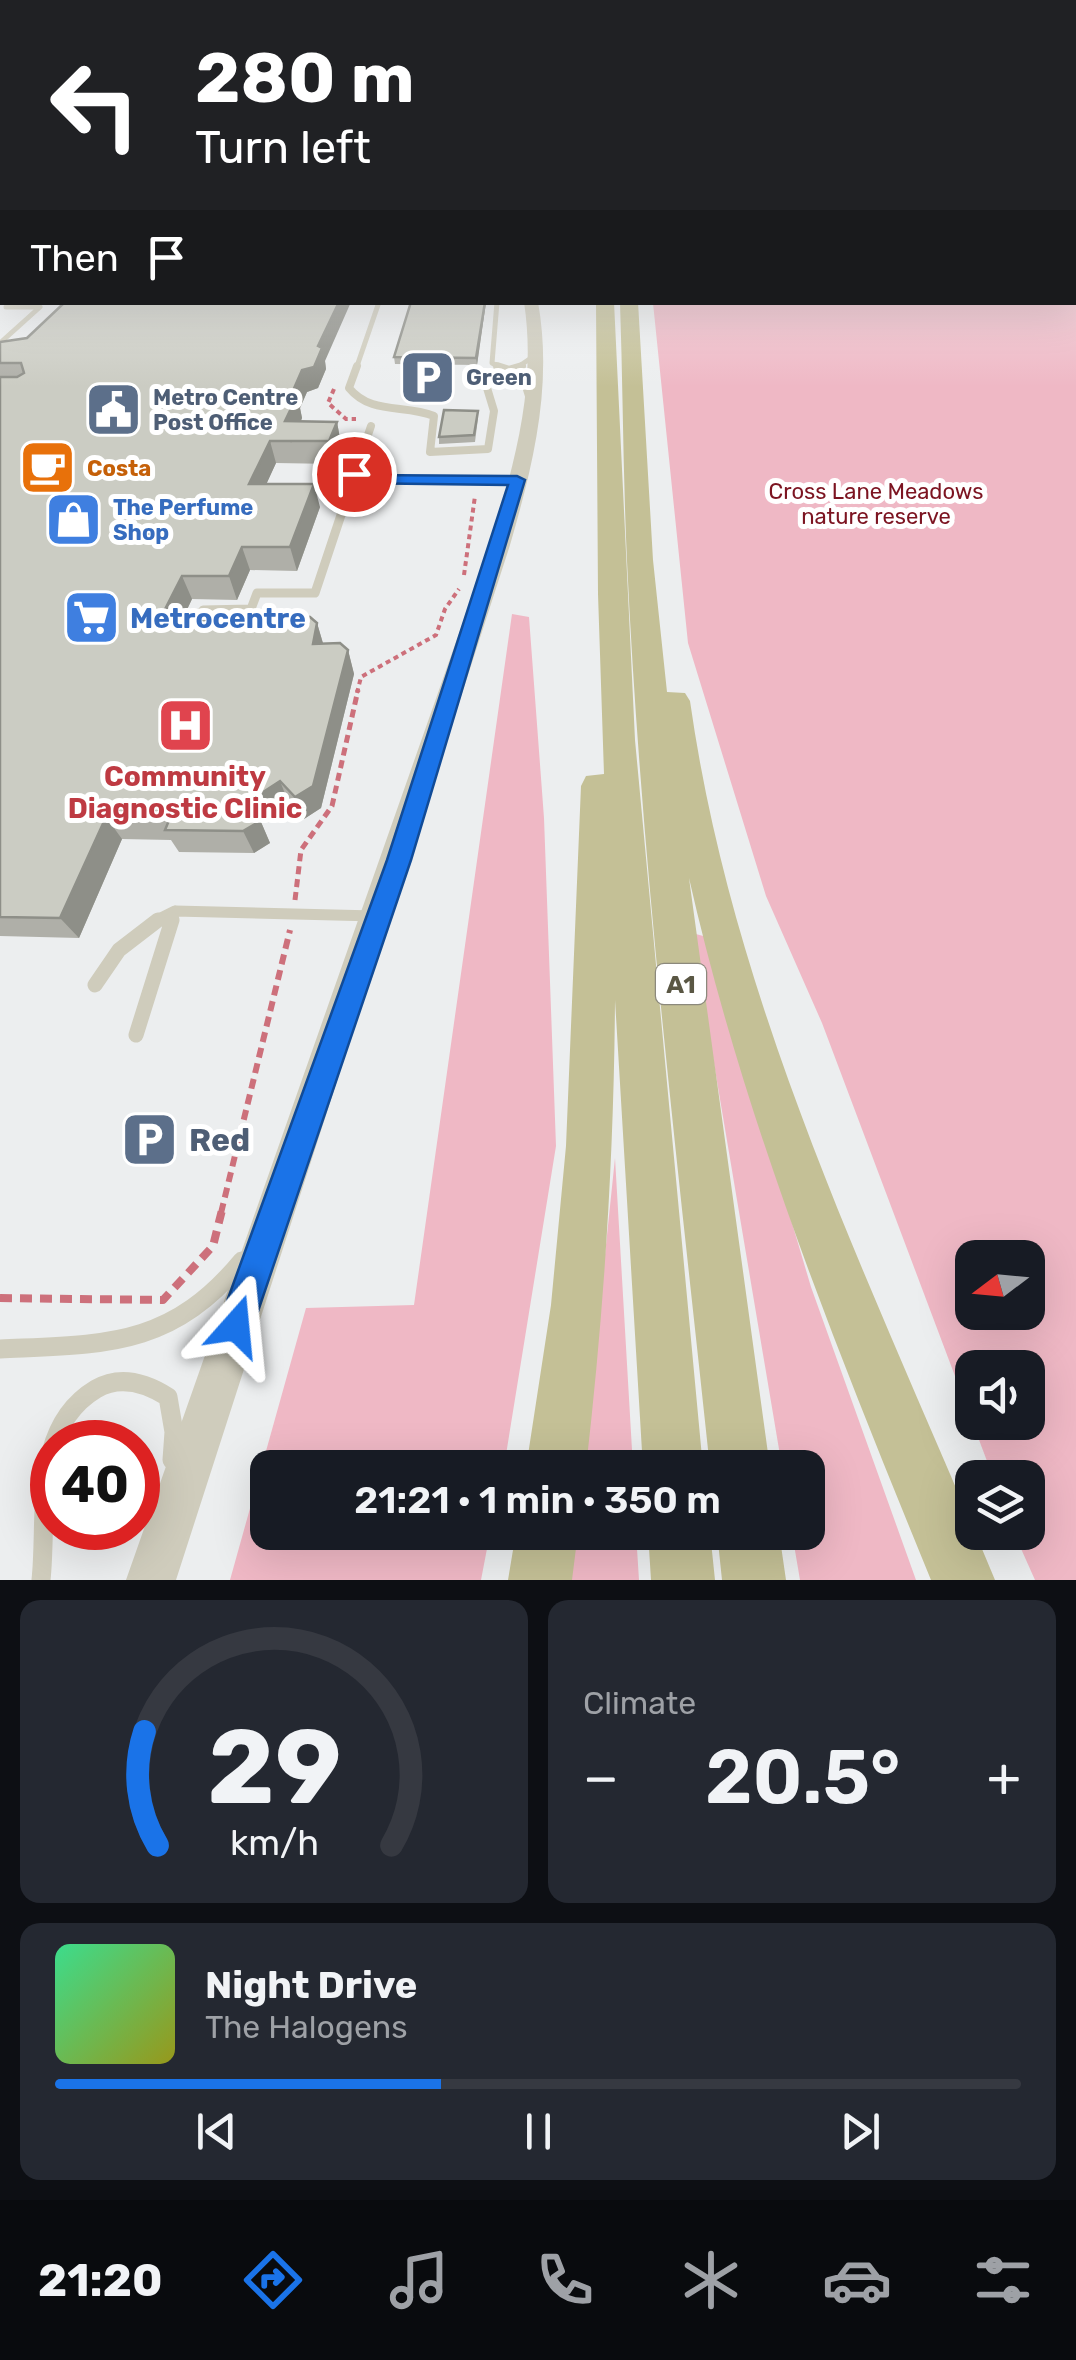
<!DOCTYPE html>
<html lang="en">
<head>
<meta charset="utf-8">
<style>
	body { margin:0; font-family:Rubik,sans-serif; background:#242831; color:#f1f3f6; height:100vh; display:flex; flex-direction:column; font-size:38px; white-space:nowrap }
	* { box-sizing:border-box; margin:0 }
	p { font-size:32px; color:#9ea1a6 }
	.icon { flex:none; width:55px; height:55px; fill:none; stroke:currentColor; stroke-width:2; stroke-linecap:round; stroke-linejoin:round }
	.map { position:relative; height:1580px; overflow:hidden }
	.side { display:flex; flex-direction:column; gap:20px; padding:20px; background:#0d0f14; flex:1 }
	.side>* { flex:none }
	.banner { position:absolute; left:0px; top:0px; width:1078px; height:305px; box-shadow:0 10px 40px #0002; background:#202124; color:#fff; overflow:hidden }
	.needle { width:65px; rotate:254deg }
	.tools { position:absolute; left:955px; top:1240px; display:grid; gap:20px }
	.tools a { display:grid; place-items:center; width:90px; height:90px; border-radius:20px; background:#171b24; box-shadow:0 10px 40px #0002; font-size:50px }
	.speed { position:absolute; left:30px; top:1420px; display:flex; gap:20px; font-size:50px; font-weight:700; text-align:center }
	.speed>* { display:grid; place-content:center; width:130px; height:130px; border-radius:50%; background:#171b24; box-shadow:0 10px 40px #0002; line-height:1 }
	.speed .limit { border:15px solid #d22; background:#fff; color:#111 }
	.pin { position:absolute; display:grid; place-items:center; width:85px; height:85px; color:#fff; margin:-42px; border:5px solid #fff; border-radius:50%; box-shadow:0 2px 10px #0007 }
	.me { position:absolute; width:110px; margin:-55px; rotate:18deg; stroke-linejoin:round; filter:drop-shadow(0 0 8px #0008) }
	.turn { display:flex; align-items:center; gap:35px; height:210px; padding:0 30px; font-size:45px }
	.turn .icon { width:130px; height:130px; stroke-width:2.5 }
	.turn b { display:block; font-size:70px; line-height:85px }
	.then { display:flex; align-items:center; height:95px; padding:0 30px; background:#0003; gap:20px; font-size:38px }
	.big { font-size:75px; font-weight:600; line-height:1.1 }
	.side .widget { flex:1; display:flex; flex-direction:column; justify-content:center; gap:15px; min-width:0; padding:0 35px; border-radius:20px; background:#242831 }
	.side .dial { align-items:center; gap:0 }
	.dial svg { height:260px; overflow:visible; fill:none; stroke:#363941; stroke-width:7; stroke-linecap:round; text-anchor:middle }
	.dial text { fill:#f1f3f6; stroke:none }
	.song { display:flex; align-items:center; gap:30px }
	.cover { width:120px; height:120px; border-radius:15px; background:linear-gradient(135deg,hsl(150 70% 55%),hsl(60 70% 35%)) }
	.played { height:10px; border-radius:5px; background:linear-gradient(90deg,#1a73e8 40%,#363941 40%) }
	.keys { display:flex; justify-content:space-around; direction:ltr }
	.heat { display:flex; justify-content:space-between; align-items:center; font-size:55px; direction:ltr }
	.side .tiles { flex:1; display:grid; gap:20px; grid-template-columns:1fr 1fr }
	.widget:last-child { grid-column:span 2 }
	.trip { position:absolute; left:250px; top:1450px; width:575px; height:100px; border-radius:20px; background:#171b24; box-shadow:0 10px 40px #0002; font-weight:600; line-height:100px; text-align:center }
	.menu { display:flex; height:160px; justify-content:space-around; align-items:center; background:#090b0e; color:#9ea1a6 }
	.menu .icon { width:70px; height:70px }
	.menu .selected { color:#1a73e8 }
	.menu b { font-size:45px; color:#f1f3f6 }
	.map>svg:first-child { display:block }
</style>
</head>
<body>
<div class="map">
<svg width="1076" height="1580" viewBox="0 0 1076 1580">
	<rect width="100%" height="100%" fill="#eceeef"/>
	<path fill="#efb8c5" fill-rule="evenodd" d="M 1076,214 L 1076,1580 L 1035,1580 L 1014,1533 L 1028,1532 L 1028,1478 L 993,1477 L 822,1023 L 766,896 L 688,643 L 653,303 L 1075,302 ZM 972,1258 L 1028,1258 L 1028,1312 L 972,1312 ZM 972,1368 L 1028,1368 L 1028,1422 L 972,1422 Z
		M 512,614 L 529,617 L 544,818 L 556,1146 L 504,1467 L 268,1468 L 268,1532 L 490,1533 L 481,1580 L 230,1580 L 306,1308 L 414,1305 Z
		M 692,933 L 707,937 L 811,1287 L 916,1580 L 800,1580 L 792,1533 L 808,1532 L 808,1468 L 782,1467 Z
		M 615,1158 L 633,1467 L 583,1467 Z
		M 576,1533 L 636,1533 L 639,1580 L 571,1580 Z"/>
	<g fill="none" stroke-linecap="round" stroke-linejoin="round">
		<path stroke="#cd707b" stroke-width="4" stroke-dasharray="5 4" stroke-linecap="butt" d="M 334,389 L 328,403 L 346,419 L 356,419
			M 464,575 L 475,496
			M 357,693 L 361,677 L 436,635 L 445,609 L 459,589"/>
		<path stroke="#cd707b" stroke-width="5" stroke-dasharray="8 5" stroke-linecap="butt" d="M 295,900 L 301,850 L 332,806 L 358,690"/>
		<path stroke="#cd707b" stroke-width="6" stroke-dasharray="10 6" stroke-linecap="butt" d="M 221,1213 L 290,930"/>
		<path stroke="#cd707b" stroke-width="8" stroke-dasharray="12 8" stroke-linecap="butt" d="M 0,1298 L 163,1300 L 213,1246 L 222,1210"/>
		<path stroke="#cfccbc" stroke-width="5" d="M 497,302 L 492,363 L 503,369
			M 0,343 L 40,307 L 6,307
			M 356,369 L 379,302
			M 515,369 L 534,356"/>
		<path stroke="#cfccbc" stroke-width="8" d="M 357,366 L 349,388 C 371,415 404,404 434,416 L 430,452 L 488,449 L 494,411 L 487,388 L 490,380 L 516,377 L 525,383 L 529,396
			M 497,366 L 509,370 L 522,366
			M 352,480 L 517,480
			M 342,512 L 371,426"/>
		<path stroke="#cfccbc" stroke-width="9" d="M 194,627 L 203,610 L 251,609 L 257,593 L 315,593 L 343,509"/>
		<path stroke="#cfccbc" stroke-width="11" d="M 153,922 L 175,911 L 375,916
			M 171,922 L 175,911"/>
		<path stroke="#cfccbc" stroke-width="15" d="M 95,985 L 119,950 L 158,920
			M 136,1035 L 172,920"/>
		<path stroke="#cfccbc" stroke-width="19" d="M 0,1349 C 105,1344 170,1348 242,1261
			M 41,1580 C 48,1515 31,1428 96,1389 C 120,1375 146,1383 168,1397 L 174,1432 L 172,1460"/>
		<path fill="#cfccbc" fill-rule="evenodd" d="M 0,177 L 2,177 L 2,183 L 0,183 Z
			M 1075,182 L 1076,182 L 1076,188 L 1075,188 Z
			M 0,238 L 2,239 L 2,245 L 0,246 Z
			M 524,302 L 538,302 C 553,386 533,465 510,545 L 176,1580 L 126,1580 L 490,545 C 514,465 537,387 524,302 Z"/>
		<path fill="#c4c096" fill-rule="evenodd" d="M 596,302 L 614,302 L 635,740 L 703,1468 L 643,1468 L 615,1000 C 614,1157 604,1311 586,1468 L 526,1468 L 551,1305 L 566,1146 L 581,786 L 586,776 L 604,774 L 598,594 Z
			M 620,302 L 638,302 L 653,560 L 667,692 L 685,693 L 690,701 C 734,1012 877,1296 995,1580 L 931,1580 C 837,1350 744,1121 689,878 L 770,1468 L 710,1468 C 678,1166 641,864 627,561 C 623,475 623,388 620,302 Z
			M 516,1532 L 578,1532 L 572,1580 L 508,1580 Z
			M 648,1532 L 710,1532 L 715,1580 L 651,1580 Z
			M 717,1532 L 779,1532 L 786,1580 L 722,1580 Z"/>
	</g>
	<path fill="#afafa8" d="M 411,302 L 486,302 L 477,365 L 395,364 L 394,357 Z
		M 0,342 L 325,361 L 326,369 L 318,388 L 307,392 L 300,408 L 302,418 L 301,421 L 337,422 L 341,444 L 334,464 L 276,463 L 266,484 L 320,507 L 297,571 L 250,570 L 237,600 L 192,599 L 182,621 L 317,623 L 323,643 L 348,650 L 354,674 L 321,808 L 304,819 L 289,804 L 261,822 L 270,843 L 254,853 L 179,852 L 171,840 L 122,839 L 79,938 L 0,936 Z
		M 478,418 L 475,442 L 439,444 L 439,437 Z"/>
	<path fill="#8e8f88" d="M 339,302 L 351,302 L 325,361 L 326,369 L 318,388 L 307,392 L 300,408 L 302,418 L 291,443 L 285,421 L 292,393 L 302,370 L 318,346 Z
		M 485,302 L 486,302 L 477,365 L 476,358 Z
		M 337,422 L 341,444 L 334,464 L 329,441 Z
		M 270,441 L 276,463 L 256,507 L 249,484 Z
		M 314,484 L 320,507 L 297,571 L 290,547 Z
		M 242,547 L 250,570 L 237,600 L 229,576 Z
		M 182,576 L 192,599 L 170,644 L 159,621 Z
		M 317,623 L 324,647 L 313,644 Z
		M 348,650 L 354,674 L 321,808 L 304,819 L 295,797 Z
		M 280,781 L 289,804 L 261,822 L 270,843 L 254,853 L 243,831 L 245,804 Z
		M 106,817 L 122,839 L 79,938 L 60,918 Z"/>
	<path fill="#cbccc3" stroke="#8e8f88" stroke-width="2.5" d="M 65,302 L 339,302 L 318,346 L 322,348 L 314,367 L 302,370 L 292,393 L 297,396 L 285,421 L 337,422 L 329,441 L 270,441 L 249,484 L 314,484 L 290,547 L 242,547 L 229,576 L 182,576 L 159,621 L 248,622 L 252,613 L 310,617 L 317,623 L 313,644 L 340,643 L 348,650 L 313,786 L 295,797 L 280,781 L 245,804 L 260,821 L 243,831 L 165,830 L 170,818 L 106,817 L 60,918 L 0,917 L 0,377 L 17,377 L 24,373 L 21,363 L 0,363 L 0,342 L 27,338 Z
		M 411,302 L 485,302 L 476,358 L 394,357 Z
		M 444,410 L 478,411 L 474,435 L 439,437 Z"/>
	<linearGradient id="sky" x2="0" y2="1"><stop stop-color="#aabac0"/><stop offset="0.43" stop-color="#f6f7f8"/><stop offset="1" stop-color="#f6f7f8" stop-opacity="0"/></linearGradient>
	<rect width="1076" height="387" fill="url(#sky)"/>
	<path fill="#1a73e8" stroke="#114b97" stroke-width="2.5" d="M 354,470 L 362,475 L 517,476 L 525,480 L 411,860 L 253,1326 L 248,1339 L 236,1344 L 223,1339 L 218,1326 L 387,860 L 508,485 L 347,483 L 347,474 Z"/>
	<defs>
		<symbol id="parking-square" viewBox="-11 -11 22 22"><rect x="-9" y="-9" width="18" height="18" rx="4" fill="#5c6f8a" stroke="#fff"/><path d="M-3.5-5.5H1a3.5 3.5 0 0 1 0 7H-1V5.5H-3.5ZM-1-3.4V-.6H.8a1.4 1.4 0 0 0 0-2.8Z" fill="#fff"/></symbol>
		<symbol id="civic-square" viewBox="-11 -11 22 22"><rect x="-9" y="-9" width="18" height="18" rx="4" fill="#5c6f8a" stroke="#fff"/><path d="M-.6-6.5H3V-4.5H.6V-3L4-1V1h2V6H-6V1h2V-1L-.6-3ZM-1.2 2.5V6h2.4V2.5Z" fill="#fff"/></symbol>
		<symbol id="cafe-square" viewBox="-11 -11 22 22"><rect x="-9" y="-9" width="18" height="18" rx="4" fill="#e8710a" stroke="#fff"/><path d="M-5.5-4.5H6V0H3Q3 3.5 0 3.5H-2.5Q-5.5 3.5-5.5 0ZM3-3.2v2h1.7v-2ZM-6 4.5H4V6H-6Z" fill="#fff"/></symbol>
		<symbol id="shop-square" viewBox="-11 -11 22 22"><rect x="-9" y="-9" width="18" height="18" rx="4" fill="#3f7fe0" stroke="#fff"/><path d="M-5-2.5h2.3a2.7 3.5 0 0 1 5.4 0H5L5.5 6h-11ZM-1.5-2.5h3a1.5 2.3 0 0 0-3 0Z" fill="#fff"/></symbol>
		<symbol id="supermarket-square" viewBox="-11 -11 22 22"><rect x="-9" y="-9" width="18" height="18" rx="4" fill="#3f7fe0" stroke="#fff"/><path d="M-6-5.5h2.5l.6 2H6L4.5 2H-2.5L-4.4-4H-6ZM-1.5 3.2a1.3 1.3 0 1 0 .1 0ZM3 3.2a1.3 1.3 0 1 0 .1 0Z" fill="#fff"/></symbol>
		<symbol id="hospital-square" viewBox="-11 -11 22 22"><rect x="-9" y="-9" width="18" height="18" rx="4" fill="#e0444e" stroke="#fff"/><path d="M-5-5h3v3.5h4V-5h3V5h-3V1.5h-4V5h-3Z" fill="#fff"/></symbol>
	</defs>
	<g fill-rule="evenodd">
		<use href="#parking-square" x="396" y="346" width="63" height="63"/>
		<use href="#civic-square" x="82" y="378" width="63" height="63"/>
		<use href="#cafe-square" x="16" y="436" width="63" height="63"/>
		<use href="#shop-square" x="42" y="488" width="63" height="63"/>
		<use href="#supermarket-square" x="60" y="586" width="63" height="63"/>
		<use href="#hospital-square" x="154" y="694" width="63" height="63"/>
		<use href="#parking-square" x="118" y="1108" width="63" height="63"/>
	</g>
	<g text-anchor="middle" stroke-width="10" stroke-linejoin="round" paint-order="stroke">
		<g font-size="22" font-weight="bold" fill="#4e5e75" stroke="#fff" text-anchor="start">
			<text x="466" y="385">Green</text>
			<text x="153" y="405">Metro Centre<tspan x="153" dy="25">Post Office</tspan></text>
		</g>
		<g font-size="22" font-weight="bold" fill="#c56008" stroke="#fff" text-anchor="start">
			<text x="87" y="476">Costa</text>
		</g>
		<g font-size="22" fill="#7c1421" stroke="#fff">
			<text x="876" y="499">Cross Lane Meadows<tspan x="876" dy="25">nature reserve</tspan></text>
		</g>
		<g font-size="22" font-weight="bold" fill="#366cbe" stroke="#fff" text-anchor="start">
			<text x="113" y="515">The Perfume<tspan x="113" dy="25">Shop</tspan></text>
		</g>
		<rect fill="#fff" stroke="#8c897c" stroke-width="2.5" x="656" y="964" width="50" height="40" rx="8"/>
		<g font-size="25" font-weight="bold" fill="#5a5744">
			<text x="681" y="993">A1</text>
		</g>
		<g font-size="28" font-weight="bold" fill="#366cbe" stroke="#fff" text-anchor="start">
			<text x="130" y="628">Metrocentre</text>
		</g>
		<g font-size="28" font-weight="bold" fill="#be3a42" stroke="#fff">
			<text x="185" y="786">Community<tspan x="185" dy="32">Diagnostic Clinic</tspan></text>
		</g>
		<g font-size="32" font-weight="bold" fill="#4e5e75" stroke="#fff" text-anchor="start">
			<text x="189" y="1151">Red</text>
		</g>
	</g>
</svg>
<div class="tools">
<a><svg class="needle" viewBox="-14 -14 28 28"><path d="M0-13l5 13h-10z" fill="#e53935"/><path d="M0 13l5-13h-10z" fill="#9ea1a6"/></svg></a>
<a><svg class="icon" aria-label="sound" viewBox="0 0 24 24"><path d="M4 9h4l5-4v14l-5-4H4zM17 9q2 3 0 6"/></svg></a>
<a><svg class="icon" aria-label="layers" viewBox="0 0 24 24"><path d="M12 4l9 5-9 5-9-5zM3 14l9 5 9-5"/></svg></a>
</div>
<div class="speed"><div class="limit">40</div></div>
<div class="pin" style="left:354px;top:474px;background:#d93025"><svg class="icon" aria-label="arrive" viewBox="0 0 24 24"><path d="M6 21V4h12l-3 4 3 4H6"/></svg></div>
<svg class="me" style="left:236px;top:1326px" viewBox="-20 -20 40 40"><path d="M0-17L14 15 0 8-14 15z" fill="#1a73e8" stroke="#fff" stroke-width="4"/></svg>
<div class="trip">21:21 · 1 min · 350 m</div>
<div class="banner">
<div class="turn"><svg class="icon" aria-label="left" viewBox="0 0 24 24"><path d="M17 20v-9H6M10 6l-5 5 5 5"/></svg><div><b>280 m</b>Turn left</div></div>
<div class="then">Then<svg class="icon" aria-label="arrive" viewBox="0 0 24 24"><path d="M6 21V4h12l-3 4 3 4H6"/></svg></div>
</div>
</div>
<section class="side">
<div class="tiles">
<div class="widget dial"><svg viewBox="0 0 100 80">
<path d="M14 69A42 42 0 1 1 86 69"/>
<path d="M14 69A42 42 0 0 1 10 34" stroke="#1a73e8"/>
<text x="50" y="56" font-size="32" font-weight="700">29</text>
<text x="50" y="72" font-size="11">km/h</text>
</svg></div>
<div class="widget"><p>Climate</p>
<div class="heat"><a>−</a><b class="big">20.5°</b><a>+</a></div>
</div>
<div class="widget">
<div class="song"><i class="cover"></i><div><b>Night Drive</b><p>The Halogens</p></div></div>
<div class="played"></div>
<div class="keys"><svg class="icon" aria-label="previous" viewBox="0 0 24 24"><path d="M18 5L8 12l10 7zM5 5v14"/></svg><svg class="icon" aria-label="pause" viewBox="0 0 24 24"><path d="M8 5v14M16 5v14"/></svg><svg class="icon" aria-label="next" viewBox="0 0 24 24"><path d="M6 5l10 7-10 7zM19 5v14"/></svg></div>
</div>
</div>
</section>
<nav class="menu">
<b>21:20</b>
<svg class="icon selected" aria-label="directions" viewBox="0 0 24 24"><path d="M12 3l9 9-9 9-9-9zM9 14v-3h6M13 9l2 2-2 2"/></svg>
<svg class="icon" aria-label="music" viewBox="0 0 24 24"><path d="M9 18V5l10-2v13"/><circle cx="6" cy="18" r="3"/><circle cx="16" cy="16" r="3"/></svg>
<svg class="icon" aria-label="phone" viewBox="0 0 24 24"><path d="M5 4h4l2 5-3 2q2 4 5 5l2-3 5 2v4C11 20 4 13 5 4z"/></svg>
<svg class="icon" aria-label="climate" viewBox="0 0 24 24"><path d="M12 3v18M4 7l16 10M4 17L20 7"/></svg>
<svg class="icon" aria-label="car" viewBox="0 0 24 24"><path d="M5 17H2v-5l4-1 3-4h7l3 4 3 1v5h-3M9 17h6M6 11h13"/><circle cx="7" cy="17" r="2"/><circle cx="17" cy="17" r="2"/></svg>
<svg class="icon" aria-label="filters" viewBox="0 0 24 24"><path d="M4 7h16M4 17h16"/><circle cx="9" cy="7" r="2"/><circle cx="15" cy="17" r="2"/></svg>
</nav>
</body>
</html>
